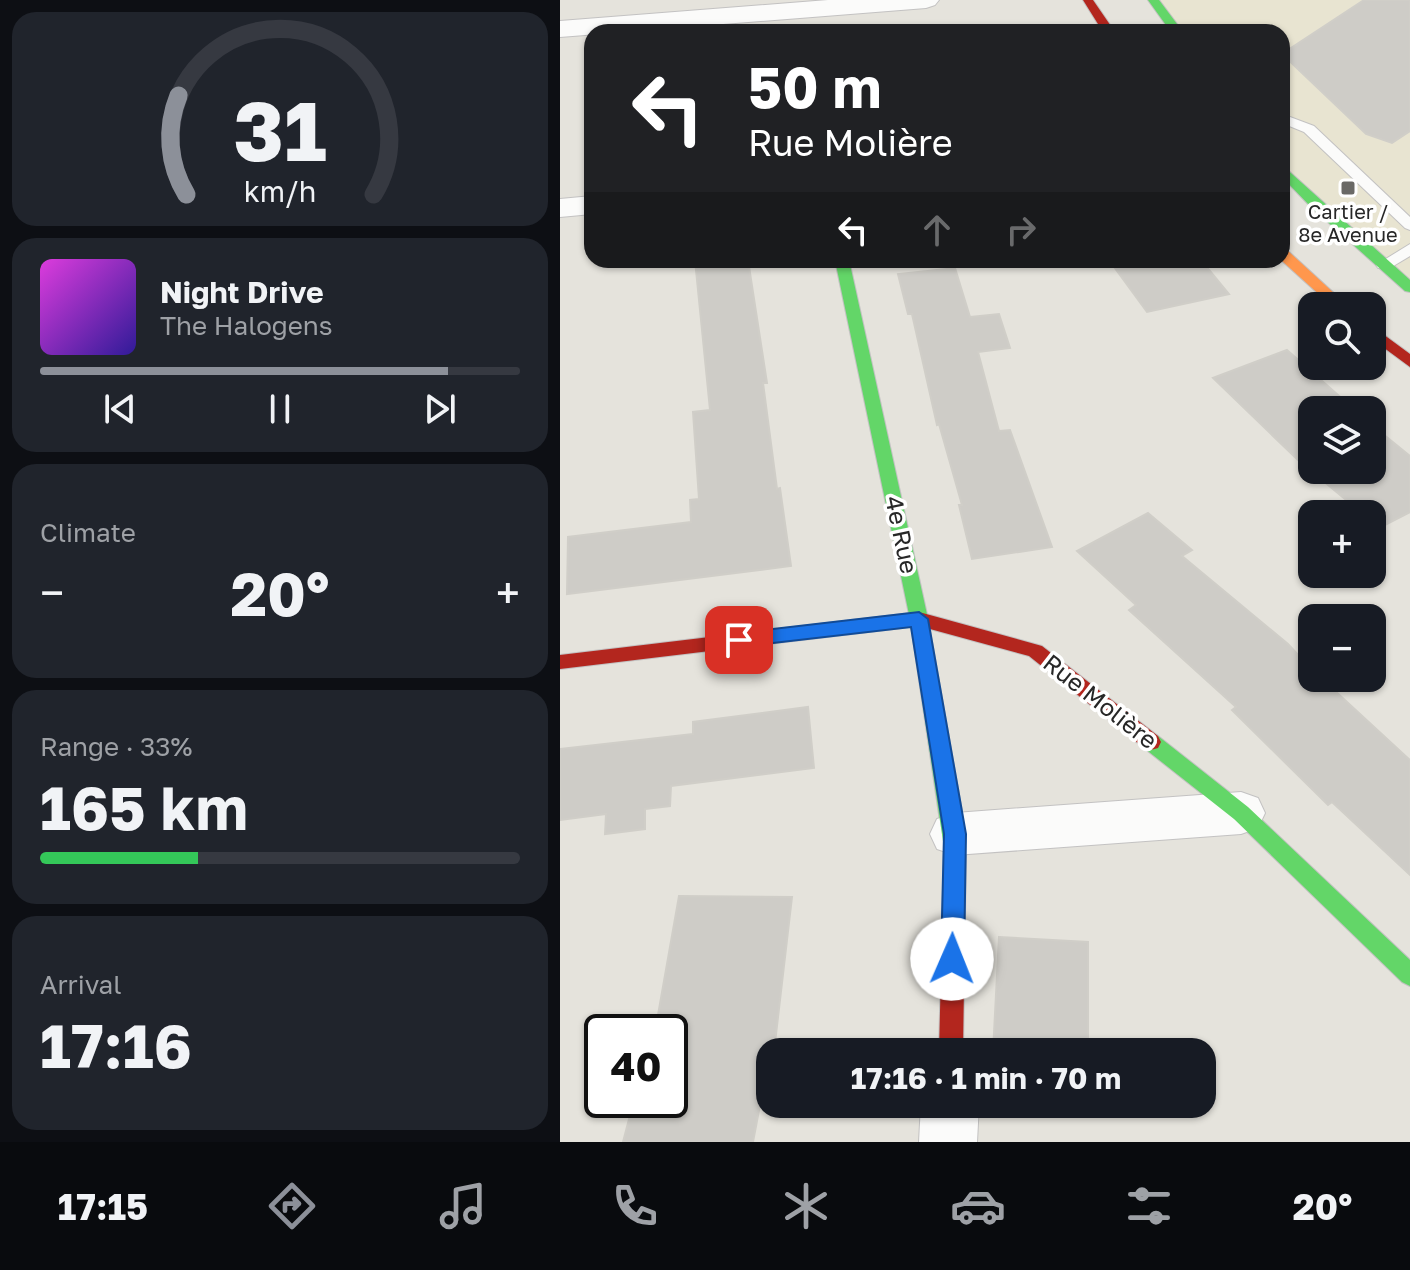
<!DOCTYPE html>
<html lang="en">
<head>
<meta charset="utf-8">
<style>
	body { margin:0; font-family:"Golos Text",sans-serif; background:#20242c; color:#f1f3f6; height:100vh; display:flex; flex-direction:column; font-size:30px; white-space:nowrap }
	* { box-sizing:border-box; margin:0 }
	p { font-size:26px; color:#9ea1a6 }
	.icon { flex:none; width:44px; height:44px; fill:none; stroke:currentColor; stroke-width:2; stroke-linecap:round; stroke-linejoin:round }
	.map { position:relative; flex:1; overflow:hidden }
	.details { display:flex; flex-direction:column; gap:12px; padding:12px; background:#0d0f14; width:560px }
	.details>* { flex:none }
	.hud { position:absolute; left:24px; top:24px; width:706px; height:244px; border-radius:24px; box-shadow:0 2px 6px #0004; background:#202124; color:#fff; overflow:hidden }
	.buttons { position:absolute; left:738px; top:292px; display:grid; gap:16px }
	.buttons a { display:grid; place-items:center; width:88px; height:88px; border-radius:16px; background:#171b24; box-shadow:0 2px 6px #0004; font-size:40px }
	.speed { position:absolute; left:24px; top:1014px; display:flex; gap:16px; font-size:40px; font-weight:700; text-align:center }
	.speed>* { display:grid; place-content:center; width:104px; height:104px; border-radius:50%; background:#171b24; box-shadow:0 2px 6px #0004; line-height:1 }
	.speed .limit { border:4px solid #111; border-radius:12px; background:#fff; color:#111 }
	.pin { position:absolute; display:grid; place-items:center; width:68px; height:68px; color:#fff; margin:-34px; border-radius:16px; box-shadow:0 4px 12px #0006 }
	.me { position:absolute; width:88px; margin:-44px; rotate:1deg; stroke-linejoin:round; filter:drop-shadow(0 0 6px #0008) }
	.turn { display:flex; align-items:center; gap:28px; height:168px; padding:0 32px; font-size:36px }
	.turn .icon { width:104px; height:104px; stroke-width:2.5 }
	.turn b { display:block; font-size:56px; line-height:68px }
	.lanes { display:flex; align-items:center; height:76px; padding:0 32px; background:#0003; justify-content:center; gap:40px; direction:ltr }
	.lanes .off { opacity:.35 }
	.big { font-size:60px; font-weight:700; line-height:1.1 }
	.details .card { flex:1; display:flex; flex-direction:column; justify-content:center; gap:12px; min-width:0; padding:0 28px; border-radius:24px; background:#20242c }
	.details .dial { align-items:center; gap:0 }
	.dial svg { height:208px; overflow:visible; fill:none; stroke:#363941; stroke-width:7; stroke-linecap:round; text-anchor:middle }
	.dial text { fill:#f1f3f6; stroke:none }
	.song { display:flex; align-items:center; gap:24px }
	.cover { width:96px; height:96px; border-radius:12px; background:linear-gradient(135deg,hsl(300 70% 55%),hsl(250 70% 35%)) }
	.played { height:8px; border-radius:4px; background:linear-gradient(90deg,#8c9099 85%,#363941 85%) }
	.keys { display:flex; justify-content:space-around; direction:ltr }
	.heat { display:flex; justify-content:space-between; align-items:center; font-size:44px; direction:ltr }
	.charge { height:12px; border-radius:6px; background:linear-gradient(90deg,#34c759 33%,#363941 0) }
	.trip { position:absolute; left:196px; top:1038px; width:460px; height:80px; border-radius:24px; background:#171b24; box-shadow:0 2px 6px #0004; font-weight:700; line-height:80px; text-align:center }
	.menu { display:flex; height:128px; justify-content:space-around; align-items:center; background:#090b0e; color:#9ea1a6 }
	.menu .icon { width:56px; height:56px }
	.menu .selected { color:#8c9099 }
	.menu b { font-size:36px; color:#f1f3f6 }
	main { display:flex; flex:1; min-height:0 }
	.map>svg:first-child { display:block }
</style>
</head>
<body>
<main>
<section class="details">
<div class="card dial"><svg viewBox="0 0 100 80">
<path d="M14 69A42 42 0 1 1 86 69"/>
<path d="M14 69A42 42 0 0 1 11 31" stroke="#8c9099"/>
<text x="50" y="56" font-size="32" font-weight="700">31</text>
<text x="50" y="72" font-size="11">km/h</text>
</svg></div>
<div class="card">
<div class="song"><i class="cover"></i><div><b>Night Drive</b><p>The Halogens</p></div></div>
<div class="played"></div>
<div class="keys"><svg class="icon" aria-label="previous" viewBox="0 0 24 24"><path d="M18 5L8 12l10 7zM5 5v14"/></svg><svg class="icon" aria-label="pause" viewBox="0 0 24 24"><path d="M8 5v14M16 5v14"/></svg><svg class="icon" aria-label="next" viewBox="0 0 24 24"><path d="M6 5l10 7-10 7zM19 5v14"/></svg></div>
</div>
<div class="card"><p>Climate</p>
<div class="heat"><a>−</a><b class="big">20°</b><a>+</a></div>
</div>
<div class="card"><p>Range · 33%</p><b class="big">165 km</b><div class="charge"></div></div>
<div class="card"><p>Arrival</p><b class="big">17:16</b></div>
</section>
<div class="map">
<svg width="850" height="1142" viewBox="0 0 850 1142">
	<rect width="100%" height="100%" fill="#e5e3dc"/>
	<path fill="#e8e4d1" d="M 593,0 L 850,0 L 850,286 L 722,169 L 722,32 L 617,32 Z"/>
	<path fill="#ceccc7" stroke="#d0cec8" stroke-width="2" d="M 804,0 L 850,0 L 850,131 L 832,143 L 806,134 L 722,54 Z
		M 135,260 L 188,260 L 207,383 L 203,383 L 217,489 L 220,488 L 231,566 L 7,594 L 8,537 L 131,522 L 130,500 L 139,499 L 133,412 L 150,410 Z
		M 549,260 L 641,260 L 669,294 L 587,312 Z
		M 395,268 L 410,317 L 439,314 L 450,348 L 418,352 L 439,431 L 450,430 L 492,547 L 412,559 L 399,505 L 402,505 L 379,424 L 377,425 L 352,314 L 348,314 L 338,274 Z
		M 727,350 L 795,410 L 752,410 L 752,470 L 812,470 L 812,425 L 850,456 L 850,512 L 819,528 L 812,522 L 812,514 L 803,514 L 738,460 L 653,378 Z
		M 588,513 L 632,550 L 622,556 L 728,644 L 752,670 L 752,678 L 761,678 L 850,760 L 850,875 L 772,802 L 768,805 L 672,710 L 676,707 L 569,610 L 576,605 L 517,551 Z
		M 248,707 L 254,768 L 111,786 L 110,806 L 85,809 L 85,829 L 45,834 L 46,814 L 0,820 L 0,749 L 133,734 L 133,722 Z
		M 119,896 L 232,897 L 215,1043 L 210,1052 L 193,1142 L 63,1142 L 74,1100 L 110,1100 L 110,1032 L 95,1032 Z
		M 439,937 L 528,942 L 528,1052 L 433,1052 Z"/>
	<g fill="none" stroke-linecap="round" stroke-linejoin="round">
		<defs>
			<path id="lane" d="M 722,114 L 754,126 L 850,217 L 850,230 L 845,228 L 744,132 L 722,123 Z
				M 850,244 L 850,256 L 830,268 L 818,268 L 816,265 Z"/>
			<path id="street" d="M 268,0 L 379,0 L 375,5 L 366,8 L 0,37 L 0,21 Z
				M 32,196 L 32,214 L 0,217 L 0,199 Z
				M 681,792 L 698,798 L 705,813 L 698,828 L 681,834 L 395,855 L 377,849 L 370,834 L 377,819 L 395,813 Z
				M 361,1104 L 419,1104 L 417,1142 L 359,1142 Z"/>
			<path id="fast" d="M 588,0 L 599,0 L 623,32 L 611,32 Z
				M 722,165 L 850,280 L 850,292 L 845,291 L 752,208 L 722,177 Z
				M 275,260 L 289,260 L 368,619 L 406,834 L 403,854 L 395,857 L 387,854 L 384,848 L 350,619 Z
				M 591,734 L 598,736 L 688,807 L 850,960 L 850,986 L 842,982 L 674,819 L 584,748 L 581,742 L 584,736 Z"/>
			<path id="slow" d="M 722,249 L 727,250 L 788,306 L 772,306 L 721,260 Z"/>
			<path id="jam" d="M 523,0 L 533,0 L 555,32 L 543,32 Z
				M 812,326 L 850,354 L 850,367 L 812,339 Z
				M 359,612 L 482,646 L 598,736 L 601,742 L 598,748 L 591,750 L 584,748 L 469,656 L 359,626 L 0,669 L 0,655 Z
				M 395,839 L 403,842 L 406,848 L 403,1052 L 379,1052 L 384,848 L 387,842 Z"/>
		</defs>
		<use href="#lane" stroke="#c3c2c2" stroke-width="2"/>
		<use href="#street" stroke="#c3c2c2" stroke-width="2"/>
		<use href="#fast" stroke="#c3c2c2" stroke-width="2"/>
		<use href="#slow" stroke="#c3c2c2" stroke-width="2"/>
		<use href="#jam" stroke="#c3c2c2" stroke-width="2"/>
		<use href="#lane" fill="#fbfbfa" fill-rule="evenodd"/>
		<use href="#street" fill="#fbfbfa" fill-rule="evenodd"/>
		<use href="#fast" fill="#63d668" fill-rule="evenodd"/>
		<use href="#slow" fill="#ff974d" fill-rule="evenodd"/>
		<use href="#jam" fill="#b3261e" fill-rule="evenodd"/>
	</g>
	<path fill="#1a73e8" stroke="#114b97" stroke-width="2" d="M 359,612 L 368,619 L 406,834 L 404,959 L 401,966 L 392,969 L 384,966 L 381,959 L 384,834 L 351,627 L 179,647 L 170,640 L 179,633 Z"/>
	<rect fill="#6a6966" stroke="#fff" stroke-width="3" x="780" y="180" width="16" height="16" rx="4"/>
	<g text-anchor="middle" stroke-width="7" stroke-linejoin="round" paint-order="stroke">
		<g font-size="20" fill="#272727" stroke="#fff">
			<text x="788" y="219">Cartier /<tspan x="788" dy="23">8e Avenue</tspan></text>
		</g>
		<g font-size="24" fill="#272727" stroke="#fff">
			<text transform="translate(341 535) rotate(78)" y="8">4e Rue</text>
			<text transform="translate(540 702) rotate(38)" y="8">Rue Molière</text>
		</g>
	</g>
</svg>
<div class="buttons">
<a><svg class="icon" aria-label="search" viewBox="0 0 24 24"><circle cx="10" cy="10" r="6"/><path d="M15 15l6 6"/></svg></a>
<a><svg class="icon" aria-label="layers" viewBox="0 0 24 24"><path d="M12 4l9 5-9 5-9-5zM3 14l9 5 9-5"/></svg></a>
<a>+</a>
<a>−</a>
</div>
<div class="speed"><div class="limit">40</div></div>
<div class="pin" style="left:179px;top:640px;background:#d93025"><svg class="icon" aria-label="arrive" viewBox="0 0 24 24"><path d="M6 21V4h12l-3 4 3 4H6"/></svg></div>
<svg class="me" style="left:392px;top:959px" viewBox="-20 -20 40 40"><circle r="19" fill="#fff"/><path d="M0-13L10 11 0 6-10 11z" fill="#1a73e8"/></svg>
<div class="trip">17:16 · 1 min · 70 m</div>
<div class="hud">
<div class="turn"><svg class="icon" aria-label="left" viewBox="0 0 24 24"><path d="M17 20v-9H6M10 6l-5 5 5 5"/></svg><div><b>50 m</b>Rue Molière</div></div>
<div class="lanes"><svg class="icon" aria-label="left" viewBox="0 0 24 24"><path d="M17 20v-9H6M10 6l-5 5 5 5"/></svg><svg class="icon off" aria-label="ahead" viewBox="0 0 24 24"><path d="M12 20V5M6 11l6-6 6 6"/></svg><svg class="icon off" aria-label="right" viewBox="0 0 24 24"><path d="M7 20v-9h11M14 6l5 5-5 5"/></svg></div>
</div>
</div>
</main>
<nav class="menu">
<b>17:15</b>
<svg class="icon selected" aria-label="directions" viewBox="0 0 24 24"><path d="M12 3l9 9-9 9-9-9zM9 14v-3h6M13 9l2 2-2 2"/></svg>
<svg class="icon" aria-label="music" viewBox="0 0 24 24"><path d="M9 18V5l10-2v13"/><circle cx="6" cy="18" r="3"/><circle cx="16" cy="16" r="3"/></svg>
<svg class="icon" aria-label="phone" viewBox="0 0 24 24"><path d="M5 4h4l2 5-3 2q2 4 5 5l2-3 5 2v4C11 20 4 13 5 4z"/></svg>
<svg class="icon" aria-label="climate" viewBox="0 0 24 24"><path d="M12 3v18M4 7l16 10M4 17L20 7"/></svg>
<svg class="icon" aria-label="car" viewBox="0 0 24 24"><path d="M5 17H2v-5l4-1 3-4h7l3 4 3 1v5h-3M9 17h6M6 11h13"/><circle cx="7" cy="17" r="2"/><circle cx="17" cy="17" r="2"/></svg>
<svg class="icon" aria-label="filters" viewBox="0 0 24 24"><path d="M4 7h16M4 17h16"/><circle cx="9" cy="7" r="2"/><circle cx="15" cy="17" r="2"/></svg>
<b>20°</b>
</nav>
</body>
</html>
